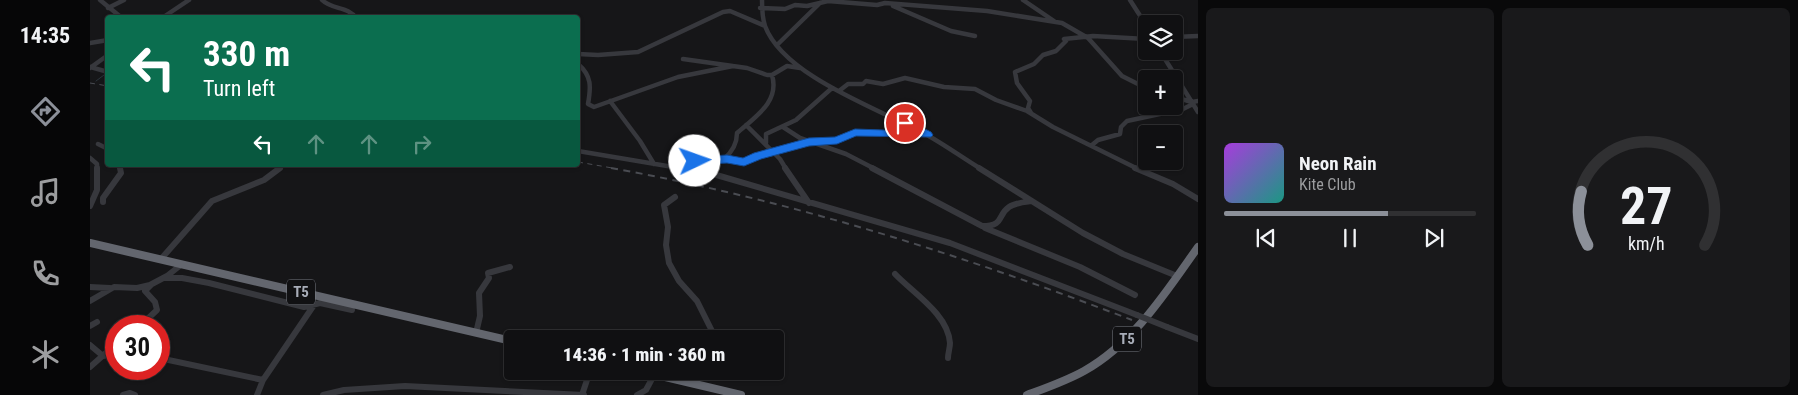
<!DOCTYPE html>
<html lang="en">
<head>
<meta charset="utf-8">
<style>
	body { margin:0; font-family:"Roboto Condensed",sans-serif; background:#19191b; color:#f1f3f6; height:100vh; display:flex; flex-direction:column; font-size:19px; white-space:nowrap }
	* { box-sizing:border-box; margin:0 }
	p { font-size:16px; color:#9c9d9f }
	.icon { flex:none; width:28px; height:28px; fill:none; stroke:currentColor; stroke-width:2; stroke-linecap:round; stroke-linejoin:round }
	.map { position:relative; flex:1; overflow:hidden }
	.drawer { display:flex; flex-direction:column; gap:8px; padding:8px; background:#09090a; width:600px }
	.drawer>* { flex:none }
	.guide { position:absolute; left:15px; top:15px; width:475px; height:152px; border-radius:5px; box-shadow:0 1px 4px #0004,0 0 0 1px #303032; background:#0b6e4f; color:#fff; overflow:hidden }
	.fabs { position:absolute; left:1048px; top:15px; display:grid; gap:10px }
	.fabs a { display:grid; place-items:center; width:45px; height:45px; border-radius:5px; background:#101012; box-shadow:0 1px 4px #0004,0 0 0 1px #303032; font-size:25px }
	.speed { position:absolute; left:15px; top:315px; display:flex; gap:10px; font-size:25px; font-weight:700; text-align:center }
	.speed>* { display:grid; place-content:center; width:65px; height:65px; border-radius:50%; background:#101012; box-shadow:0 1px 4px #0004,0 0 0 1px #303032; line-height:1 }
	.speed .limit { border:8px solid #d22; background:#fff; color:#111 }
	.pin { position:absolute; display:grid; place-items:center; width:42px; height:42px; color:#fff; margin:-21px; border:2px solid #fff; border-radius:50%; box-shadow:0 1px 5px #0007 }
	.me { position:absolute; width:55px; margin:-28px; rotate:87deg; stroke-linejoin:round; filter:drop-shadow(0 0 4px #0008) }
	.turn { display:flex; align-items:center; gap:18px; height:105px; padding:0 15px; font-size:22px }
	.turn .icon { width:65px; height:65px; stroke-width:2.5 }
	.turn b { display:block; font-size:35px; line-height:42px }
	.lanes { display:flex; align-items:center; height:48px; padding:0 15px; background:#0003; justify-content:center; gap:25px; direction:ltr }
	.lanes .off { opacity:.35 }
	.drawer .widget { flex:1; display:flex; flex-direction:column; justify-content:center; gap:8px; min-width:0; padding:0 18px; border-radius:8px; background:#19191b }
	.drawer .dial { align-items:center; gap:0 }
	.dial svg { height:130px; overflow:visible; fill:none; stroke:#303032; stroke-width:7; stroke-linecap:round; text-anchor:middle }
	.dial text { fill:#f1f3f6; stroke:none }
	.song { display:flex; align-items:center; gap:15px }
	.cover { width:60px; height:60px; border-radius:8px; background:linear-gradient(135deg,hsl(280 70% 55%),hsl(170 70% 35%)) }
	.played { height:5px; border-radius:2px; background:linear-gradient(90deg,#8c9099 65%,#303032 65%) }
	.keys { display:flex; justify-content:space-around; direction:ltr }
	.drawer .tiles { flex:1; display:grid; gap:8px; grid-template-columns:repeat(2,1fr) }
	.trip { position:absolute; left:414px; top:330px; width:280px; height:50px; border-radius:5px; background:#101012; box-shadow:0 1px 4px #0004,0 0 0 1px #303032; font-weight:800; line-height:50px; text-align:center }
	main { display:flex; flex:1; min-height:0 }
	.tab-bar { display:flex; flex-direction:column; width:90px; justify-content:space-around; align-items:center; background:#060607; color:#9c9d9f }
	.tab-bar .icon { width:35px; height:35px }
	.tab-bar .on { color:#8c9099 }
	.tab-bar b { font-size:22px; color:#f1f3f6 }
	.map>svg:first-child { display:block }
</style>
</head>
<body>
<main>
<nav class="tab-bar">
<b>14:35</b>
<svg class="icon on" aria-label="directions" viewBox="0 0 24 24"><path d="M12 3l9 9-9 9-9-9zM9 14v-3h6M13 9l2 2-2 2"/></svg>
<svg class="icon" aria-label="music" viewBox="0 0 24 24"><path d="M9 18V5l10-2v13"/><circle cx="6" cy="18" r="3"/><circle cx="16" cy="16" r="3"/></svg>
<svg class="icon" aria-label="phone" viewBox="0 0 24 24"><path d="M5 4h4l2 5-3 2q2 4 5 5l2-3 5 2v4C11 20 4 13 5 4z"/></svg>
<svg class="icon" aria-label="climate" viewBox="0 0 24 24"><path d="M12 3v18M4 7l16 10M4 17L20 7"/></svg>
</nav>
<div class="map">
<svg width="1108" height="395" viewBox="0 0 1108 395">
	<rect width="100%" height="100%" fill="#161618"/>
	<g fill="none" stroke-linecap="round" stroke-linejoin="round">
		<path stroke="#2c353c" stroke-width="1" d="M 6,81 L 14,75"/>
		<path stroke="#37383d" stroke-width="4.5" d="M 10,0 L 32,18
			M 232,0 C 242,10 258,6 266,18
			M 672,0 C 672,9 672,17 675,26 C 694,77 792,110 837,135 C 855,145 873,158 891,169
			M 933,0 L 964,21
			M 1040,0 L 1056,25
			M 803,6 L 861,31 L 885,36
			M 18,8 L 34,0
			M 670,8 L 695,9 L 705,5 L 717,6 L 738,1 L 787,5 L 795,3 L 897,11 L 972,23 L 998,38 L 1032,76 L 1056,88
			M 72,18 L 99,0
			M 1084,37 L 1108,36
			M 0,43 L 18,40
			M 687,45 L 730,3
			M 1070,51 L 1108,112
			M 488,54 L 508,55 L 548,52 L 633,12 L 640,11 L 675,26
			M 593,59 L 657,68 L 677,75 L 682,75 L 697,66 L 710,68
			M 488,64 C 502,76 501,87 498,104 L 504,107 L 588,77 L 643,66
			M 0,67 L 18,72
			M 0,68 L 18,55
			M 749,91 L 758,84 L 773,84 L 776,81 L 793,84 L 815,78 L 854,87 L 885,89 L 906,100 L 937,111 L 963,127 L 1048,169
			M 1084,97 L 1102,102 L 1108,101
			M 520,101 L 550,141 L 564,164
			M 941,113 L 938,108 L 940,101 L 927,83 L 925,72 L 944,64 L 953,55 L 966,51 L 976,41 L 974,39 L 1003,36 L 1056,39
			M 656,125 L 690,159 L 696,169
			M 693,127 L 710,138 L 756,154 L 785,169
			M 676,143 L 676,134 L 706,120 L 742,88
			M 8,144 L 18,149
			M 1002,145 L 1008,140 L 1030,134 L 1031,127 L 1037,121 L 1093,109 L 1103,104
			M 488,151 L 595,169
			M 0,158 L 7,164 L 7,169
			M 634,159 C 642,152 647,144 647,133 C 665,117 690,102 682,75
			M 29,165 L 30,169
			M 587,168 L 605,161 L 637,159 L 654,162 L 668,156 L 719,142 L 747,140 L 765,132 L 835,135
			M 189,169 L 193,165"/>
		<path stroke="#37383d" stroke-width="6" d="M 588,168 L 623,174 L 860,243 L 1047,315
			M 695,168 L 719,203
			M 782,168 L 892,226 C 915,226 907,215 919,207 C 925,203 934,202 942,201
			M 889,168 L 993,233 L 1033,254 L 1087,276
			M 1045,168 L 1083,184 L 1108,199
			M 585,197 L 574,205 L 578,227 L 576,245 L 579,263 L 589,281 L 607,301 L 626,339
			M 13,202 L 13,198 L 31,173 L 30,168
			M 0,206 L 7,190 L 7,168
			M 895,228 L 990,267 L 1045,295
			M 71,259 L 122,201 L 174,180 L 190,168
			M 805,274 C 823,293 858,314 860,343 C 860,348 858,353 858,358
			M 75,278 L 92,278 L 119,283 L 214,307 L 230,303 L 262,310
			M 0,287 L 20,288
			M 0,301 L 24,287 L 47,288 L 60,285 L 77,276 L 92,264
			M 0,326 L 7,322
			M 50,326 L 67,310 L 65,302 L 55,291 L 61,285
			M 1077,327 L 1108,339
			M 386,333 L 390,316 L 389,293 L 399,278 L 398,273 L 420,267
			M 0,345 L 13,356 L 26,354
			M 69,358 L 173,380
			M 0,367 L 26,344
			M 650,371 L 653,375
			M 33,395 L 40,393 L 45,395
			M 167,395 L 173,380 L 224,305
			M 233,395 L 254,390 L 315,386 L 494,395
			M 492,395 L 500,371
			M 547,395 L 556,390 L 564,375"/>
		<path stroke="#63666e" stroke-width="8" d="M 0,243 L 422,341
			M 550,371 L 651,395
			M 937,395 C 956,388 976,381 994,371 C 1044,343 1076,292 1108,247"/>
		<path stroke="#4a4c52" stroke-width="1" stroke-dasharray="5 4.5" stroke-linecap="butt" d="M 0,83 L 18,86
			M 488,162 L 528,169"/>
		<path stroke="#4a4c52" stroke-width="2" stroke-dasharray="7 5.5" stroke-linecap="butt" d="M 521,168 C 700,200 872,255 1042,320"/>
		<path stroke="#37383d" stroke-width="6" d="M 1047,315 L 1077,327"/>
	</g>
	<path fill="#1a73e8" stroke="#114b97" d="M 815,119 L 841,132 L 843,135 L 841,137 L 766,136 L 747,144 L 719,146 L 671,159 L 654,166 L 637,163 L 605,165 L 600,161 L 605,157 L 637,155 L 653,158 L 664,153 L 719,138 L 745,137 L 765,129 L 822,131 L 810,123 Z"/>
	<g text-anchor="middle" stroke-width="5" stroke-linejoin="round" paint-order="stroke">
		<g fill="#111113" stroke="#7b7e86" stroke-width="1">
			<rect x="197" y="279.5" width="28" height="25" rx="4"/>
			<rect x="1023" y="326.5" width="28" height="25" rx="4"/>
		</g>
		<g font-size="15" font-weight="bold" fill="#a8adb8">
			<text x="211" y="297">T5</text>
			<text x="1037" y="344">T5</text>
		</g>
	</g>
</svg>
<div class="fabs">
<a><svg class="icon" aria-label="layers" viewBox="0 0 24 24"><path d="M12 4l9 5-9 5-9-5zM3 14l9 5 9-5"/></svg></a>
<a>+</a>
<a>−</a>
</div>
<div class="speed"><div class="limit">30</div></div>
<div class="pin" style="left:815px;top:123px;background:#d93025"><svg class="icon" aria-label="arrive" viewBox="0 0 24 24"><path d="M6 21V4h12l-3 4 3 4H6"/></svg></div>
<svg class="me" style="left:605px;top:161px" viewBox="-20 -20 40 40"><circle r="19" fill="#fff"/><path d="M0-13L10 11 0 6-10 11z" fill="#1a73e8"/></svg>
<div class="trip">14:36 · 1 min · 360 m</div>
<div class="guide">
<div class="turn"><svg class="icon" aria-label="left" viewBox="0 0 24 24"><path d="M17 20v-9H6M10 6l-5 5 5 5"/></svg><div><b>330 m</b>Turn left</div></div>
<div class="lanes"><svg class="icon" aria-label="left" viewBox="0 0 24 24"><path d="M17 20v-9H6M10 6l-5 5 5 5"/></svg><svg class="icon off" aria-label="ahead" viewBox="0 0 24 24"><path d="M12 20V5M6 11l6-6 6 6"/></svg><svg class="icon off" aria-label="ahead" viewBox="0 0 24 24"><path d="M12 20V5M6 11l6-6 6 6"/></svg><svg class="icon off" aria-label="right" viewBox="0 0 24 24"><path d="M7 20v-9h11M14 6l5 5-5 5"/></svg></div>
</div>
</div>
<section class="drawer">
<div class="tiles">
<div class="widget">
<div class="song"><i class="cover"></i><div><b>Neon Rain</b><p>Kite Club</p></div></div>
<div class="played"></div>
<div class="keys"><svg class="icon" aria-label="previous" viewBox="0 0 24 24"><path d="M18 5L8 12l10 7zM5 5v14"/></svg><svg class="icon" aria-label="pause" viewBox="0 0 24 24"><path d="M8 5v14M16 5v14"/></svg><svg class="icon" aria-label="next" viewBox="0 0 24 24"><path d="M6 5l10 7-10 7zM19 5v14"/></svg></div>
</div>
<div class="widget dial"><svg viewBox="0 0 100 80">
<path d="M14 69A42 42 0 1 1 86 69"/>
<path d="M14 69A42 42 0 0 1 10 36" stroke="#8c9099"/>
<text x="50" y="56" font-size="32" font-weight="700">27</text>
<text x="50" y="72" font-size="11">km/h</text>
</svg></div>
</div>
</section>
</main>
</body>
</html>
